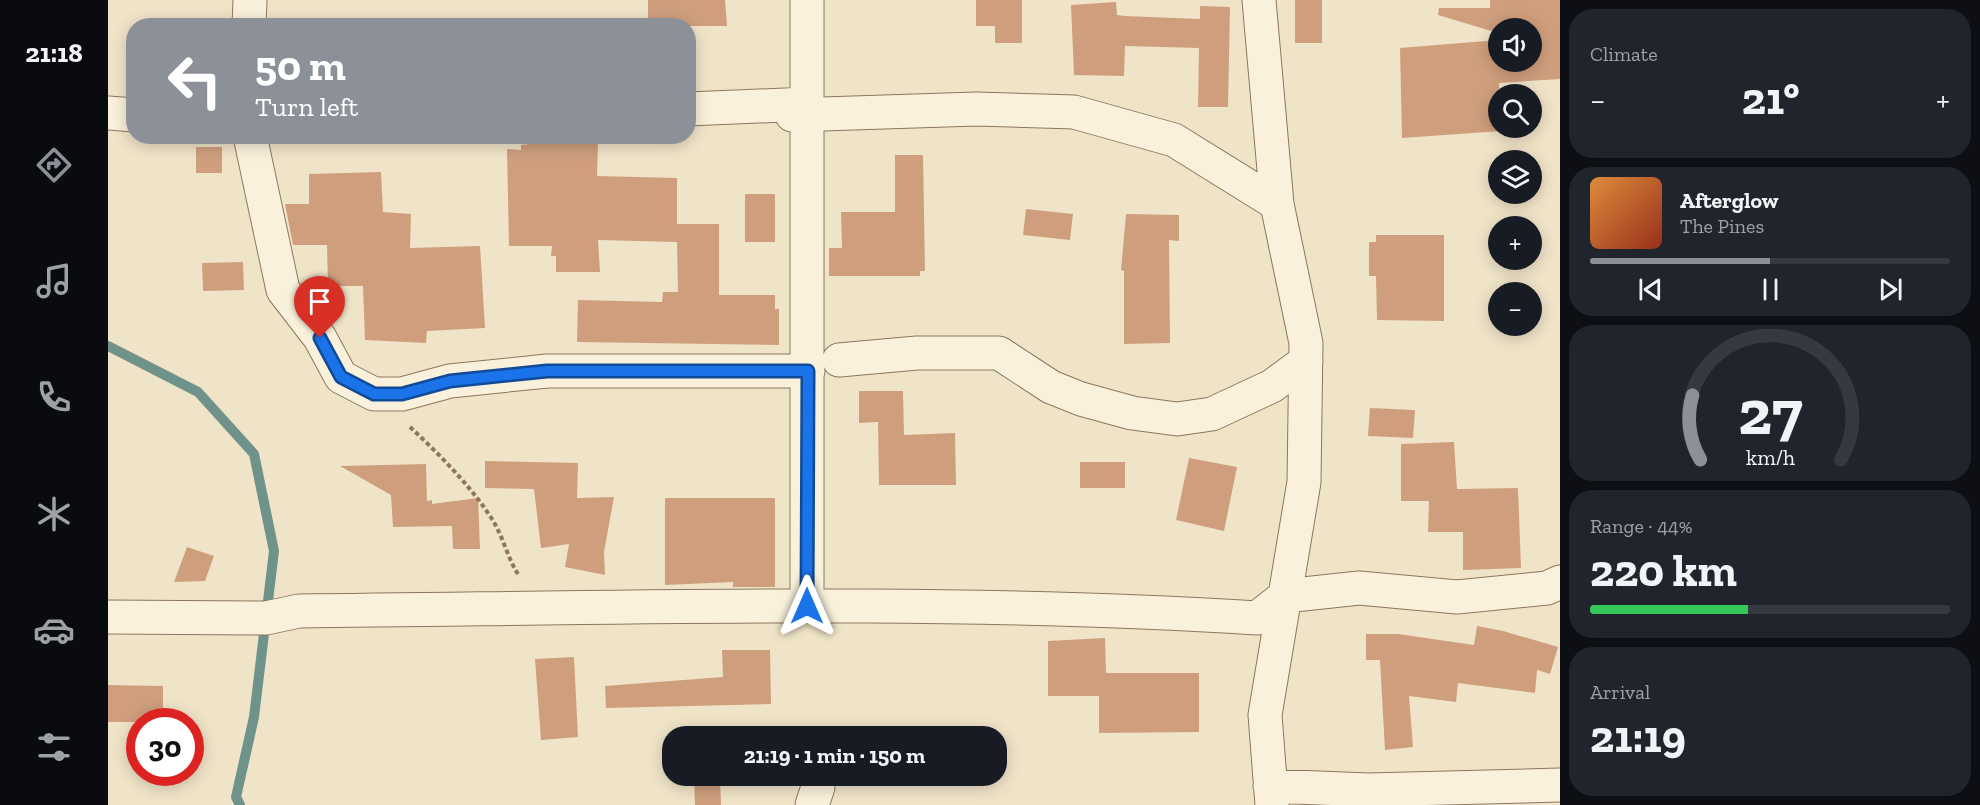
<!DOCTYPE html>
<html lang="en">
<head>
<meta charset="utf-8">
<style>
	body { margin:0; font-family:"Zilla Slab",serif; background:#20242c; color:#f1f3f6; height:100vh; display:flex; flex-direction:column; font-size:22px; white-space:nowrap }
	* { box-sizing:border-box; margin:0 }
	p { font-size:20px; color:#9ea1a6 }
	.icon { flex:none; width:33px; height:33px; fill:none; stroke:currentColor; stroke-width:2; stroke-linecap:round; stroke-linejoin:round }
	.map { position:relative; flex:1; overflow:hidden }
	.sheet { display:flex; flex-direction:column; gap:9px; padding:9px; background:#0d0f14; width:420px }
	.sheet>* { flex:none }
	.banner { position:absolute; left:18px; top:18px; width:570px; height:126px; border-radius:24px; box-shadow:0 3px 15px #0003; background:#8c9099; color:#fff; overflow:hidden }
	.controls { position:absolute; left:1380px; top:18px; display:grid; gap:12px }
	.controls a { display:grid; place-items:center; width:54px; height:54px; border-radius:50%; background:#171b24; box-shadow:0 3px 15px #0003; font-size:30px }
	.speed { position:absolute; left:18px; top:708px; display:flex; gap:12px; font-size:30px; font-weight:700; text-align:center }
	.speed>* { display:grid; place-content:center; width:78px; height:78px; border-radius:50%; background:#171b24; box-shadow:0 3px 15px #0003; line-height:1 }
	.speed .limit { border:9px solid #d22; background:#fff; color:#111 }
	.pin { position:absolute; display:grid; place-items:center; width:51px; height:51px; color:#fff; margin:-62px -26px; border-radius:50% 50% 50% 0; rotate:-45deg; box-shadow:0 0 6px #0007 }
	.pin .icon { rotate:45deg }
	.me { position:absolute; width:66px; margin:-33px; rotate:0deg; stroke-linejoin:round; filter:drop-shadow(0 0 4px #0008) }
	.turn { display:flex; align-items:center; gap:21px; height:126px; padding:0 30px; font-size:27px }
	.turn .icon { width:78px; height:78px; stroke-width:2.5 }
	.turn b { display:block; font-size:42px; line-height:51px }
	.big { font-size:45px; font-weight:800; line-height:1.1 }
	.sheet .tile { flex:1; display:flex; flex-direction:column; justify-content:center; gap:9px; min-width:0; padding:0 21px; border-radius:24px; background:#20242c }
	.sheet .dial { align-items:center; gap:0 }
	.dial svg { height:156px; overflow:visible; fill:none; stroke:#363941; stroke-width:7; stroke-linecap:round; text-anchor:middle }
	.dial text { fill:#f1f3f6; stroke:none }
	.song { display:flex; align-items:center; gap:18px }
	.cover { width:72px; height:72px; border-radius:9px; background:linear-gradient(135deg,hsl(30 70% 55%),hsl(10 70% 35%)) }
	.played { height:6px; border-radius:3px; background:linear-gradient(90deg,#8c9099 50%,#363941 50%) }
	.keys { display:flex; justify-content:space-around; direction:ltr }
	.heat { display:flex; justify-content:space-between; align-items:center; font-size:33px; direction:ltr }
	.charge { height:9px; border-radius:4px; background:linear-gradient(90deg,#34c759 44%,#363941 0) }
	.trip { position:absolute; left:554px; top:726px; width:345px; height:60px; border-radius:24px; background:#171b24; box-shadow:0 3px 15px #0003; font-weight:800; line-height:60px; text-align:center }
	main { display:flex; flex:1; min-height:0 }
	.tabs { display:flex; flex-direction:column; width:108px; justify-content:space-around; align-items:center; background:#090b0e; color:#9ea1a6 }
	.tabs .icon { width:42px; height:42px }
	.tabs .selected { color:#8c9099 }
	.tabs b { font-size:27px; color:#f1f3f6 }
	.map>svg:first-child { display:block }
</style>
</head>
<body>
<main>
<nav class="tabs">
<b>21:18</b>
<svg class="icon selected" aria-label="directions" viewBox="0 0 24 24"><path d="M12 3l9 9-9 9-9-9zM9 14v-3h6M13 9l2 2-2 2"/></svg>
<svg class="icon" aria-label="music" viewBox="0 0 24 24"><path d="M9 18V5l10-2v13"/><circle cx="6" cy="18" r="3"/><circle cx="16" cy="16" r="3"/></svg>
<svg class="icon" aria-label="phone" viewBox="0 0 24 24"><path d="M5 4h4l2 5-3 2q2 4 5 5l2-3 5 2v4C11 20 4 13 5 4z"/></svg>
<svg class="icon" aria-label="climate" viewBox="0 0 24 24"><path d="M12 3v18M4 7l16 10M4 17L20 7"/></svg>
<svg class="icon" aria-label="car" viewBox="0 0 24 24"><path d="M5 17H2v-5l4-1 3-4h7l3 4 3 1v5h-3M9 17h6M6 11h13"/><circle cx="7" cy="17" r="2"/><circle cx="17" cy="17" r="2"/></svg>
<svg class="icon" aria-label="filters" viewBox="0 0 24 24"><path d="M4 7h16M4 17h16"/><circle cx="9" cy="7" r="2"/><circle cx="15" cy="17" r="2"/></svg>
</nav>
<div class="map">
<svg width="1452" height="805" viewBox="0 0 1452 805">
	<rect width="100%" height="100%" fill="#f0e4c8"/>
	<g fill="none" stroke-linecap="round" stroke-linejoin="round">
		<path stroke="#6f938a" stroke-width="10" d="M 0,346 L 90,392 L 146,454 L 166,551 L 146,717 L 128,797 L 132,805"/>
	</g>
	<path fill="#cf9f7d" d="M 540,0 L 617,0 L 619,26 L 540,26 Z
		M 868,0 L 914,0 L 914,43 L 887,43 L 887,26 L 868,26 Z
		M 1187,0 L 1214,0 L 1214,43 L 1187,43 Z
		M 1382,0 L 1452,0 L 1452,79 L 1391,83 L 1393,131 L 1294,138 L 1292,48 L 1390,40 L 1390,62 L 1424,62 L 1424,28 L 1390,28 L 1390,33 L 1330,15 L 1331,8 L 1382,8 Z
		M 1008,2 L 1009,15 L 1017,16 L 1092,19 L 1092,6 L 1122,7 L 1120,107 L 1090,107 L 1091,48 L 1017,46 L 1016,76 L 966,75 L 963,5 Z
		M 447,141 L 490,142 L 489,176 L 569,178 L 569,224 L 611,224 L 611,295 L 667,295 L 667,309 L 671,309 L 671,345 L 469,342 L 470,300 L 554,302 L 555,292 L 570,292 L 569,242 L 490,240 L 492,272 L 448,272 L 448,256 L 443,256 L 444,246 L 401,246 L 399,149 L 413,150 L 413,145 Z
		M 88,147 L 114,147 L 114,173 L 88,173 Z
		M 787,155 L 815,155 L 817,271 L 812,271 L 812,276 L 721,276 L 721,248 L 734,248 L 733,212 L 787,212 Z
		M 273,172 L 275,212 L 303,214 L 302,248 L 372,246 L 377,328 L 319,331 L 318,343 L 257,340 L 255,286 L 220,286 L 219,245 L 185,245 L 177,204 L 201,204 L 201,174 Z
		M 637,194 L 667,194 L 667,242 L 637,242 Z
		M 918,209 L 965,214 L 962,240 L 915,235 Z
		M 1018,214 L 1071,215 L 1071,241 L 1061,240 L 1062,343 L 1016,344 L 1016,271 L 1013,270 Z
		M 1268,235 L 1336,235 L 1336,321 L 1269,320 L 1268,276 L 1261,276 L 1261,242 L 1268,242 Z
		M 135,262 L 136,290 L 95,291 L 94,263 Z
		M 751,391 L 795,391 L 796,435 L 847,433 L 848,485 L 771,485 L 770,422 L 751,423 Z
		M 1262,408 L 1307,410 L 1305,438 L 1260,436 Z
		M 1346,442 L 1349,489 L 1410,488 L 1413,568 L 1355,570 L 1355,532 L 1320,532 L 1321,501 L 1293,501 L 1293,444 Z
		M 1081,458 L 1129,467 L 1116,531 L 1068,520 Z
		M 377,461 L 470,463 L 469,498 L 506,497 L 496,552 L 497,575 L 457,567 L 461,544 L 433,548 L 426,489 L 377,488 Z
		M 972,462 L 1017,462 L 1017,488 L 972,488 Z
		M 318,464 L 319,501 L 324,500 L 324,504 L 370,498 L 372,549 L 345,549 L 344,526 L 285,527 L 283,495 L 232,466 Z
		M 557,498 L 667,498 L 667,587 L 625,587 L 625,582 L 557,585 Z
		M 79,547 L 106,556 L 97,581 L 66,582 Z
		M 1369,626 L 1395,631 L 1450,647 L 1442,674 L 1429,670 L 1427,693 L 1350,683 L 1348,702 L 1301,696 L 1305,747 L 1277,750 L 1272,660 L 1258,660 L 1258,634 L 1290,634 L 1366,645 Z
		M 997,638 L 998,673 L 1091,673 L 1091,732 L 991,733 L 991,696 L 940,696 L 940,641 Z
		M 614,650 L 662,650 L 663,704 L 498,708 L 497,686 L 615,677 Z
		M 466,657 L 470,737 L 433,740 L 427,659 Z
		M 0,685 L 55,686 L 55,722 L 0,722 Z
		M 586,778 L 612,778 L 613,805 L 587,805 Z"/>
	<g fill="none" stroke-linecap="round" stroke-linejoin="round">
		<defs>
			<path id="minor" d="M 699,0 L 699,606
				M 1151,0 L 1169,204 L 1198,343 L 1196,482 L 1157,715 L 1164,805
				M 141,26 L 142,0
				M 580,109 L 699,104
				M 0,113 L 26,115
				M 684,115 L 868,109 L 966,112 L 1066,140 L 1169,204
				M 142,136 L 175,290 L 212,338 L 233,377 L 266,394 L 294,394 L 342,381 L 439,371 L 700,371
				M 731,360 L 809,353 L 891,353 L 943,387 L 973,399 L 1024,413 L 1069,419 L 1104,414 L 1164,386 L 1198,361
				M 0,617 L 158,618 L 191,611 C 510,608 830,598 1149,618 L 1177,596 L 1251,588 L 1349,597 L 1439,588 L 1452,582
				M 1162,786 L 1260,790 L 1452,785
				M 704,805 L 710,787"/>
		</defs>
		<use href="#minor" stroke="#8d765c" stroke-width="35"/>
		<path stroke="#8d765c" stroke-width="4" stroke-dasharray="4.5 3" stroke-linecap="butt" d="M 302,427 C 331,454 362,485 384,519 C 395,536 399,557 410,574"/>
		<use href="#minor" stroke="#faf1dc" stroke-width="33"/>
	</g>
	<g fill="none" stroke-linecap="round" stroke-linejoin="round">
		<defs>
			<path id="route" d="M 212,338 L 233,377 L 266,394 L 294,394 L 342,381 L 439,371 L 700,371 L 699,606"/>
		</defs>
		<use href="#route" stroke="#114b97" stroke-width="15"/>
		<use href="#route" stroke="#1a73e8" stroke-width="10"/>
	</g>
</svg>
<div class="controls">
<a><svg class="icon" aria-label="sound" viewBox="0 0 24 24"><path d="M4 9h4l5-4v14l-5-4H4zM17 9q2 3 0 6"/></svg></a>
<a><svg class="icon" aria-label="search" viewBox="0 0 24 24"><circle cx="10" cy="10" r="6"/><path d="M15 15l6 6"/></svg></a>
<a><svg class="icon" aria-label="layers" viewBox="0 0 24 24"><path d="M12 4l9 5-9 5-9-5zM3 14l9 5 9-5"/></svg></a>
<a>+</a>
<a>−</a>
</div>
<div class="speed"><div class="limit">30</div></div>
<div class="pin" style="left:212px;top:338px;background:#d93025"><svg class="icon" aria-label="arrive" viewBox="0 0 24 24"><path d="M6 21V4h12l-3 4 3 4H6"/></svg></div>
<svg class="me" style="left:699px;top:606px" viewBox="-20 -20 40 40"><path d="M0-17L14 15 0 8-14 15z" fill="#1a73e8" stroke="#fff" stroke-width="4"/></svg>
<div class="trip">21:19 · 1 min · 150 m</div>
<div class="banner">
<div class="turn"><svg class="icon" aria-label="left" viewBox="0 0 24 24"><path d="M17 20v-9H6M10 6l-5 5 5 5"/></svg><div><b>50 m</b>Turn left</div></div>
</div>
</div>
<section class="sheet">
<div class="tile"><p>Climate</p>
<div class="heat"><a>−</a><b class="big">21°</b><a>+</a></div>
</div>
<div class="tile">
<div class="song"><i class="cover"></i><div><b>Afterglow</b><p>The Pines</p></div></div>
<div class="played"></div>
<div class="keys"><svg class="icon" aria-label="previous" viewBox="0 0 24 24"><path d="M18 5L8 12l10 7zM5 5v14"/></svg><svg class="icon" aria-label="pause" viewBox="0 0 24 24"><path d="M8 5v14M16 5v14"/></svg><svg class="icon" aria-label="next" viewBox="0 0 24 24"><path d="M6 5l10 7-10 7zM19 5v14"/></svg></div>
</div>
<div class="tile dial"><svg viewBox="0 0 100 80">
<path d="M14 69A42 42 0 1 1 86 69"/>
<path d="M14 69A42 42 0 0 1 10 36" stroke="#8c9099"/>
<text x="50" y="56" font-size="32" font-weight="700">27</text>
<text x="50" y="72" font-size="11">km/h</text>
</svg></div>
<div class="tile"><p>Range · 44%</p><b class="big">220 km</b><div class="charge"></div></div>
<div class="tile"><p>Arrival</p><b class="big">21:19</b></div>
</section>
</main>
</body>
</html>
